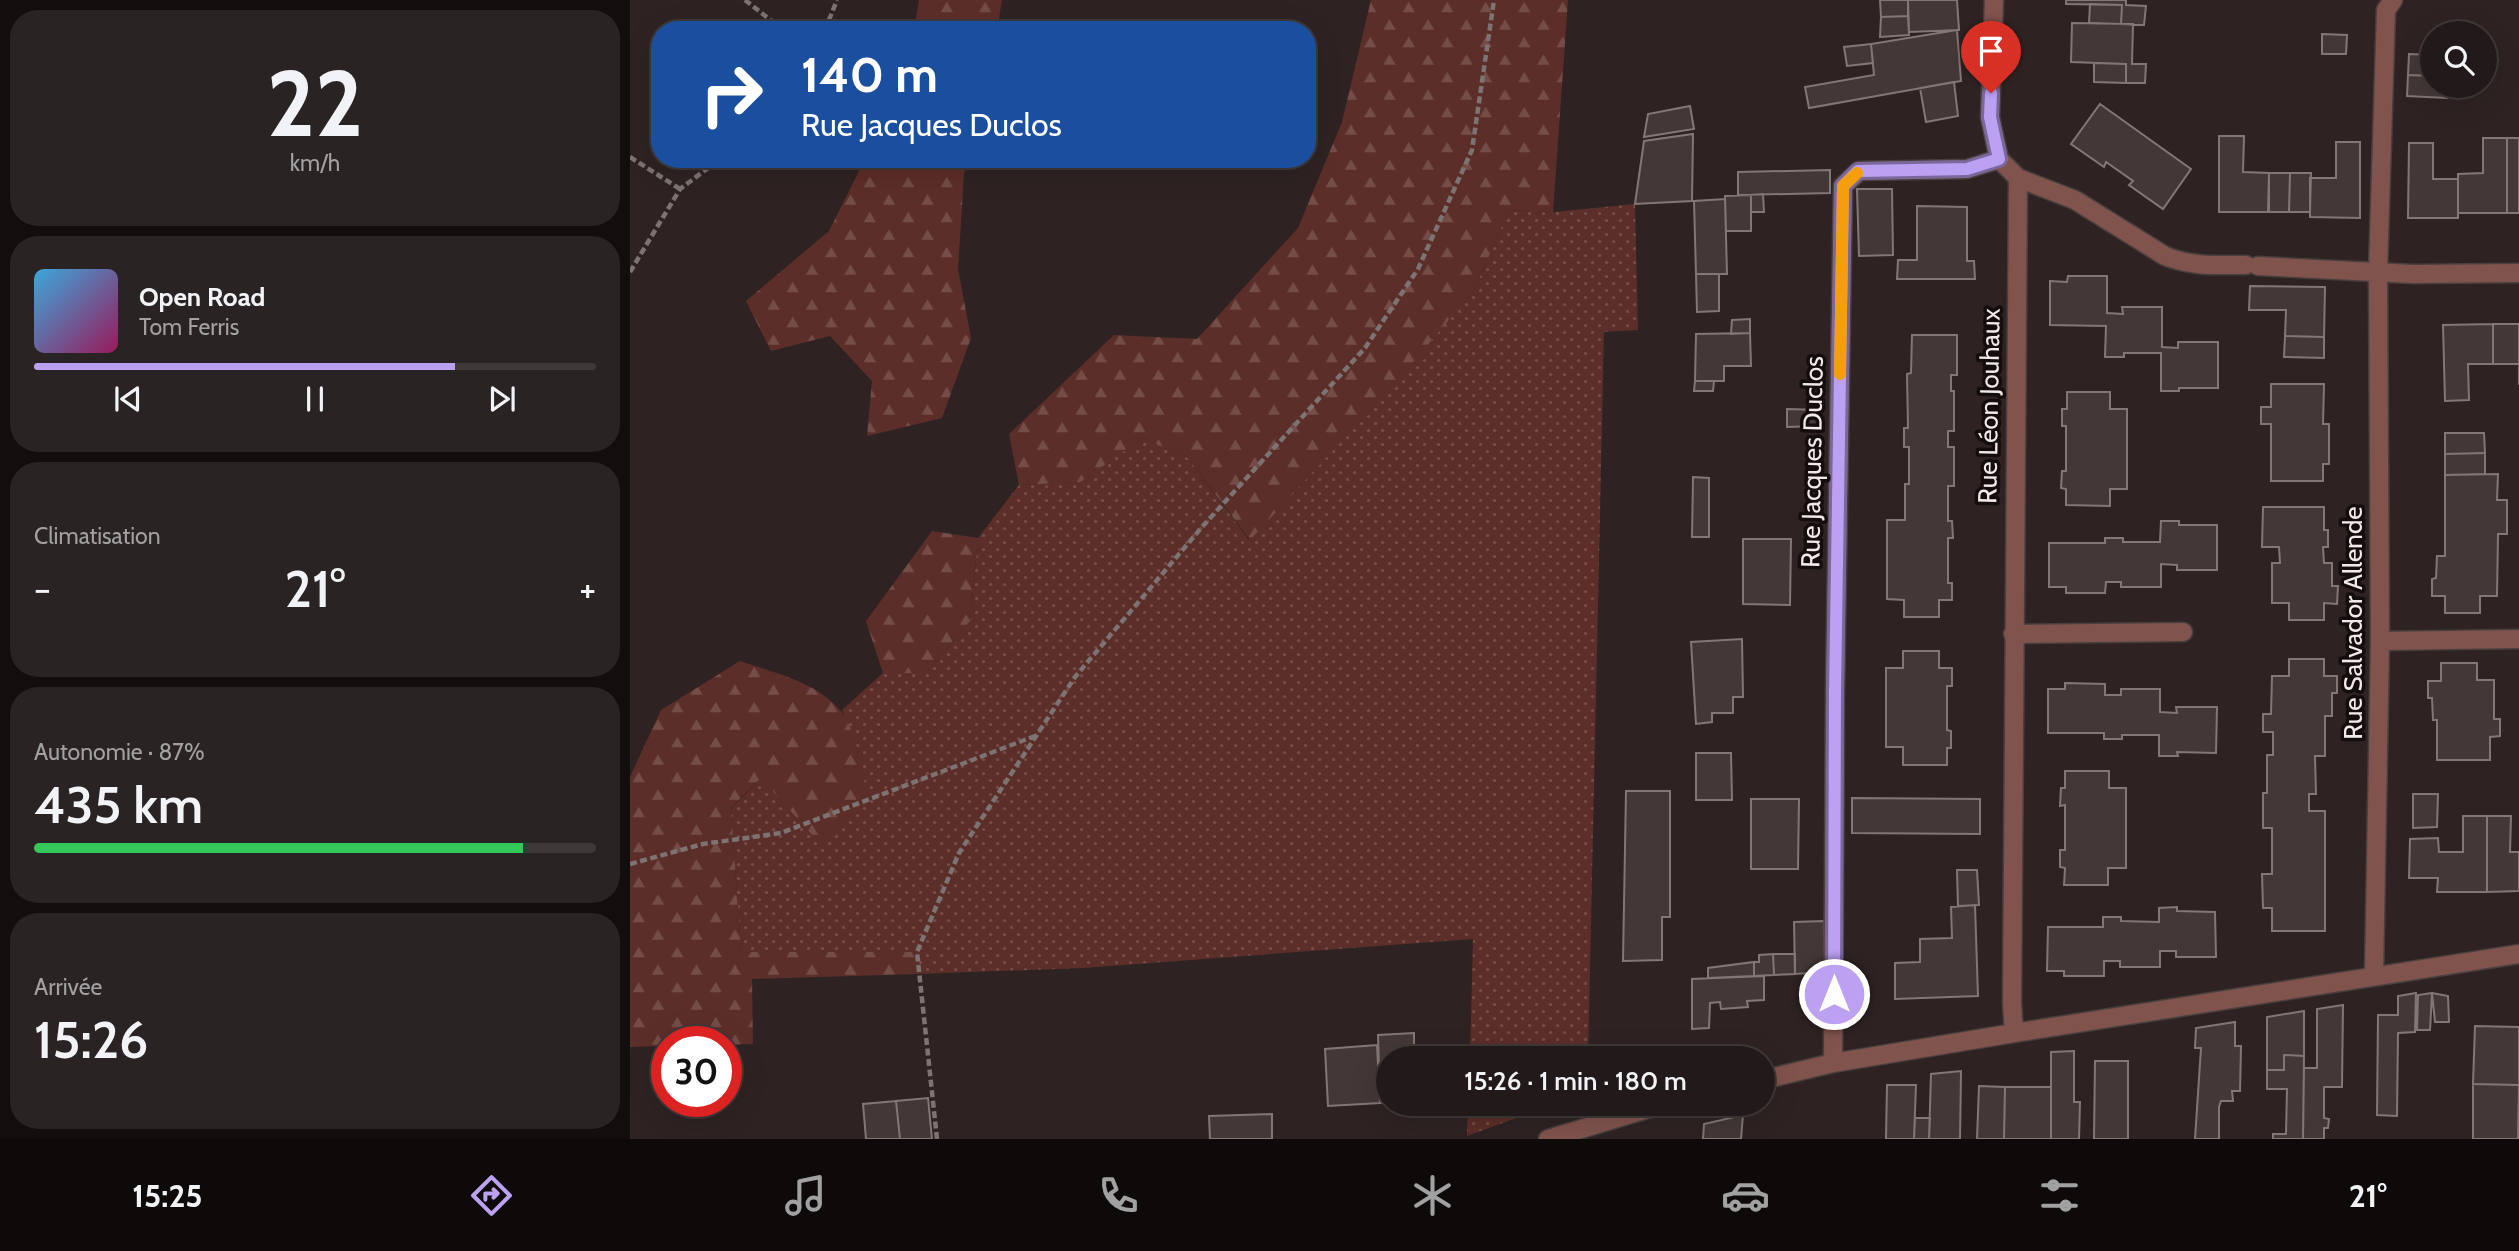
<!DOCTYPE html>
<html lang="fr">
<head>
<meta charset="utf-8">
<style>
	body { margin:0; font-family:Cabin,sans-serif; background:#2a2323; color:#f1f3f6; height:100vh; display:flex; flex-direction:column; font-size:26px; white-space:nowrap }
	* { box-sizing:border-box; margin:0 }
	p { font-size:23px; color:#a2a1a2 }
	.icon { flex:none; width:38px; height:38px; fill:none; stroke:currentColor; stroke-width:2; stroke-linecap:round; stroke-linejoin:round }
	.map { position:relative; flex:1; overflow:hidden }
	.side { display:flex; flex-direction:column; gap:10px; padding:10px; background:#130e0e; width:630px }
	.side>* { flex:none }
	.top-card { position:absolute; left:21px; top:21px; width:665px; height:147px; border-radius:28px; box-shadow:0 7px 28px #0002,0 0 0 2px #3f3839; background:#1a4fa0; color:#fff; overflow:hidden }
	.tools { position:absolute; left:1790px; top:21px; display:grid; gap:14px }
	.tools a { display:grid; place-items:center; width:77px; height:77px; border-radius:50%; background:#221a1a; box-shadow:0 7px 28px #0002,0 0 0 2px #3f3839; font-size:35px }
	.speed { position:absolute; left:21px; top:1026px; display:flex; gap:14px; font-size:35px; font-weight:700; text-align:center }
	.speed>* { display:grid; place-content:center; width:91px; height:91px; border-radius:50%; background:#221a1a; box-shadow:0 7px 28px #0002,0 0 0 2px #3f3839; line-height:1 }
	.speed .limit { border:10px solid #d22; background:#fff; color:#111 }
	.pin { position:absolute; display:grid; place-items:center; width:60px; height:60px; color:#fff; margin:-72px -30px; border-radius:50% 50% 50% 0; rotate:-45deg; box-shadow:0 0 7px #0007 }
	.pin .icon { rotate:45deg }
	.me { position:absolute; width:77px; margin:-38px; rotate:0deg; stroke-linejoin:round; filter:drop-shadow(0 0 5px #0008) }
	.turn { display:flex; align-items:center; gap:24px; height:147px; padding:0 35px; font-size:32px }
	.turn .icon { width:91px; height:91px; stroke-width:2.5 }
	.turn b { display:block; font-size:49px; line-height:60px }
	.big { font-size:52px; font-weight:600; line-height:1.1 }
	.side .widget { flex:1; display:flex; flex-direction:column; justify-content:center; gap:10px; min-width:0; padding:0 24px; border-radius:28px; background:#2a2323 }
	.side .dial { align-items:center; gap:0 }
	.dial b { font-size:91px; line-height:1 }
	.song { display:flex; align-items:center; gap:21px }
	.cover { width:84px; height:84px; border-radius:10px; background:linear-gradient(135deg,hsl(200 70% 55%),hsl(330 70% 35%)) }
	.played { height:7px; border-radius:4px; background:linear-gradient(90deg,#bca0f2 75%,#3f3839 75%) }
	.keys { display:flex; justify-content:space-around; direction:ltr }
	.heat { display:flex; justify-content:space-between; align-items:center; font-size:38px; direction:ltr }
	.charge { height:10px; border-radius:5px; background:linear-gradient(90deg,#34c759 87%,#3f3839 0) }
	.trip { position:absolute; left:746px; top:1046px; width:399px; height:70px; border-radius:35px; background:#221a1a; box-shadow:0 7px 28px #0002,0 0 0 2px #3f3839; font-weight:600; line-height:70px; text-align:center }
	.menu { display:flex; height:112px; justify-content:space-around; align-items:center; background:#0e0a0a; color:#a2a1a2 }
	.menu .icon { width:49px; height:49px }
	.menu .on { color:#bca0f2 }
	.menu b { font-size:32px; color:#f1f3f6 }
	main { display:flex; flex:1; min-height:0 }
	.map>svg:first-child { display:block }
</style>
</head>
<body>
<main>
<section class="side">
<div class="widget dial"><b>22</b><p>km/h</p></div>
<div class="widget">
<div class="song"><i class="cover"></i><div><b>Open Road</b><p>Tom Ferris</p></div></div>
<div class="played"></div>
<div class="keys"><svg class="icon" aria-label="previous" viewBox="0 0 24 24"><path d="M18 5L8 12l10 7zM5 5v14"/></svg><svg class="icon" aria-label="pause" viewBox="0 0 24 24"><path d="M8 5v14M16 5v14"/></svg><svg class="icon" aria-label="next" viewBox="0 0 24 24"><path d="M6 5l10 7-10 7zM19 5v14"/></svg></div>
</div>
<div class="widget"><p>Climatisation</p>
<div class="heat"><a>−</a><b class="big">21°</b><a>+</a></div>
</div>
<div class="widget"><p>Autonomie · 87%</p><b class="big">435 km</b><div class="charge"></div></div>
<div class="widget"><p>Arrivée</p><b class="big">15:26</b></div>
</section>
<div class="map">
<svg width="1889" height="1139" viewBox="0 0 1889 1139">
	<defs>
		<pattern id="green-dots" width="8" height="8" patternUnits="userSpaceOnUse" patternTransform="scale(1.75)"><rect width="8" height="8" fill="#5c2e29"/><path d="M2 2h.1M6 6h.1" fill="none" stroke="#744c48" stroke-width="1.8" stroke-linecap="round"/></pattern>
		<pattern id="forest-firs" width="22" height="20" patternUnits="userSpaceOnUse" patternTransform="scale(1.75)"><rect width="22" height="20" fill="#5c2e29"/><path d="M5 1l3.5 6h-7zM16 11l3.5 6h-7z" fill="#744c48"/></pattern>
	</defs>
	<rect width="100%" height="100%" fill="#2e2322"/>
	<path fill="url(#green-dots)" d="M 1005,204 L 1008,330 L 974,332 L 958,1059 L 840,1059 L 843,939 L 453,968 L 287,974 L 286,952 L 111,952 L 101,809 L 131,778 L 229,753 L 212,710 L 253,673 L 296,673 L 340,621 L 348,538 L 389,485 L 446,482 L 513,438 L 558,458 L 619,540 L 844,290 L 879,210 L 923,212 Z
		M 838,1104 L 925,1104 L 837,1136 Z"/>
	<path fill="url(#forest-firs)" d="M 289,0 L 372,0 L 367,30 L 284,30 Z
		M 741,0 L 938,0 L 923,212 L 879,210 L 844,290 L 769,379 L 620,540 L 558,458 L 513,438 L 450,482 L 389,485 L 379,434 L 484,335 L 567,339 L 668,228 L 712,122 Z
		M 235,159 L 337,159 L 334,175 L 328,269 L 341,338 L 312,418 L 237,436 L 242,381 L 200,336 L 141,351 L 116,301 L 199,231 Z
		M 302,531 L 348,538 L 340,621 L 296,673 L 253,673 L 236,621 Z
		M 110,661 C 144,673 185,681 210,710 C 225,726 235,779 240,801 L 191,845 L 131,778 L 101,808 L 111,952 L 287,952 L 287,974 L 122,979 L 123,1044 L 96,1045 L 96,1041 L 37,1041 L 37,1046 L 0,1047 L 0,777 L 31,710 Z"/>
	<path fill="#433836" stroke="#837775" stroke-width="2" d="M 1250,0 L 1278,0 L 1278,16 L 1251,17 Z
		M 1278,0 L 1327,0 L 1329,30 L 1279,32 Z
		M 1436,0 L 1496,0 L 1496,5 L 1516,6 L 1514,25 L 1491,24 L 1492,5 L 1436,4 Z
		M 1460,4 L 1492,5 L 1491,24 L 1459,23 Z
		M 1278,16 L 1279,35 L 1250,37 L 1251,17 Z
		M 1442,23 L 1503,24 L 1502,64 L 1516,64 L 1515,83 L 1496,83 L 1496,64 L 1441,62 Z
		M 1327,30 L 1331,81 L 1179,108 L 1175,87 L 1244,75 L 1241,44 Z
		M 1692,34 L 1717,35 L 1716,54 L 1692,54 Z
		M 1241,44 L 1243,63 L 1217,66 L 1214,47 Z
		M 1779,54 L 1802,55 L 1802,76 L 1778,75 Z
		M 1464,63 L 1496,64 L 1496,83 L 1464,82 Z
		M 1778,75 L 1802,76 L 1802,86 L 1817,86 L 1817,98 L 1777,96 Z
		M 1324,82 L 1328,116 L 1296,122 L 1290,88 Z
		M 1470,104 L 1561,169 L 1533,209 L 1499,185 L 1503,181 L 1476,162 L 1474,167 L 1441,144 Z
		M 1060,106 L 1064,129 L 1014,137 L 1018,114 Z
		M 1063,134 L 1062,201 L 1005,204 L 1014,141 Z
		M 1589,136 L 1614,136 L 1613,172 L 1639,173 L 1638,212 L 1589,212 Z
		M 1853,138 L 1877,138 L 1877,213 L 1828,213 L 1828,174 L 1853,173 Z
		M 1877,138 L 1889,138 L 1889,213 L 1877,213 Z
		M 1706,142 L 1730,142 L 1730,218 L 1680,217 L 1680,178 L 1706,178 Z
		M 1779,143 L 1803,143 L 1803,179 L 1828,179 L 1828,218 L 1778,218 Z
		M 1200,170 L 1200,193 L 1108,195 L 1108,172 Z
		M 1639,173 L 1660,173 L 1659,212 L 1639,212 Z
		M 1660,173 L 1681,173 L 1680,212 L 1659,212 Z
		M 1227,189 L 1262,189 L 1263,255 L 1229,256 Z
		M 1133,194 L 1134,212 L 1121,212 L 1121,195 Z
		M 1121,195 L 1121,231 L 1096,231 L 1095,196 Z
		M 1095,199 L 1097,274 L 1066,274 L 1064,201 Z
		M 1287,206 L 1337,207 L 1337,261 L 1344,261 L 1345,279 L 1267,279 L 1268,260 L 1287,260 Z
		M 1066,274 L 1089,274 L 1089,311 L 1067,312 Z
		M 1438,276 L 1477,276 L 1477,313 L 1493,314 L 1492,307 L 1532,307 L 1532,347 L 1548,348 L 1548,342 L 1588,342 L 1588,388 L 1549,388 L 1549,391 L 1531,391 L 1531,353 L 1494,353 L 1494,357 L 1475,357 L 1476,326 L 1420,325 L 1420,281 L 1437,282 Z
		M 1620,286 L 1695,287 L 1694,337 L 1655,336 L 1656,310 L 1619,310 Z
		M 1120,319 L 1120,333 L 1101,334 L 1102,320 Z
		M 1863,324 L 1889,324 L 1889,385 L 1889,364 L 1863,364 Z
		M 1863,324 L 1863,364 L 1838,364 L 1839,400 L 1815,401 L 1813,325 Z
		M 1120,333 L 1121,366 L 1094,366 L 1094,381 L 1065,381 L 1066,334 Z
		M 1282,335 L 1327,335 L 1327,375 L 1321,375 L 1321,391 L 1324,391 L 1324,431 L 1318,431 L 1318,447 L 1324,447 L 1324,486 L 1318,486 L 1318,521 L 1322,521 L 1323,538 L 1318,538 L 1318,583 L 1322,583 L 1322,600 L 1309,600 L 1309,617 L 1274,617 L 1274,600 L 1257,599 L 1257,520 L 1275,520 L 1275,484 L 1279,484 L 1279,447 L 1274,447 L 1274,428 L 1278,428 L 1277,374 L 1281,373 Z
		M 1655,336 L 1694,337 L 1694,358 L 1654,357 Z
		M 1065,381 L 1084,381 L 1083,391 L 1064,391 Z
		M 1641,384 L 1694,384 L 1693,424 L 1699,424 L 1699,464 L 1693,464 L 1693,481 L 1641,481 L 1641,424 L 1631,424 L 1631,407 L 1641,407 Z
		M 1437,392 L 1480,392 L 1480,409 L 1497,409 L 1497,489 L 1480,489 L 1480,506 L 1436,505 L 1436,489 L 1431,488 L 1432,471 L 1436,471 L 1436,426 L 1432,426 L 1432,409 L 1437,409 Z
		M 1157,409 L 1191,410 L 1191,426 L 1157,427 Z
		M 1815,433 L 1854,433 L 1855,453 L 1815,454 Z
		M 1855,453 L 1855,474 L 1815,475 L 1815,454 Z
		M 1868,474 L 1867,500 L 1877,500 L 1877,534 L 1868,534 L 1867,596 L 1850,596 L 1850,613 L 1815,613 L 1815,596 L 1802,596 L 1802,579 L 1806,578 L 1807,556 L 1815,556 L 1815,475 Z
		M 1063,477 L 1079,478 L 1079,537 L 1062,537 Z
		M 1633,507 L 1694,507 L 1694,530 L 1698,530 L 1698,547 L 1693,547 L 1694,563 L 1702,563 L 1702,586 L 1708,586 L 1707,604 L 1694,603 L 1694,620 L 1659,620 L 1659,603 L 1642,603 L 1642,563 L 1650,563 L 1649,547 L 1632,547 Z
		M 1531,521 L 1549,521 L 1549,525 L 1587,525 L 1587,570 L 1547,570 L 1547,565 L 1531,564 L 1531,587 L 1491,587 L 1491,582 L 1476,582 L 1475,593 L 1436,593 L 1436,587 L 1419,587 L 1419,543 L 1475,543 L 1475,538 L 1493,538 L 1493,542 L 1530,542 Z
		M 1113,539 L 1161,539 L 1160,605 L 1113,604 Z
		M 1112,639 L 1113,697 L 1103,697 L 1103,713 L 1082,713 L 1082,722 L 1066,724 L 1061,642 Z
		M 1273,651 L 1309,651 L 1309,668 L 1322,668 L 1322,686 L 1317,686 L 1317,730 L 1321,731 L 1321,748 L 1317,748 L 1317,765 L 1273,765 L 1273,747 L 1256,747 L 1256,668 L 1273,668 Z
		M 1659,659 L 1694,659 L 1694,676 L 1707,676 L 1707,693 L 1702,693 L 1702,716 L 1695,716 L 1695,756 L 1685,756 L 1686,794 L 1679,794 L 1679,811 L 1695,811 L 1695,931 L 1642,931 L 1642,908 L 1633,908 L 1632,874 L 1642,874 L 1642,828 L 1633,828 L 1633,793 L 1637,793 L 1637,755 L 1643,755 L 1643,732 L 1633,732 L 1633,714 L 1641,714 L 1642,676 L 1659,676 Z
		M 1811,663 L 1847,663 L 1847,680 L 1864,680 L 1864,719 L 1870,719 L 1870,736 L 1860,737 L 1860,760 L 1807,760 L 1807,720 L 1803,720 L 1802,698 L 1798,698 L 1798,681 L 1811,681 Z
		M 1435,683 L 1475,684 L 1475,695 L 1491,695 L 1491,689 L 1530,689 L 1530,712 L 1547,713 L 1546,707 L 1587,707 L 1586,753 L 1547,752 L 1548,756 L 1529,756 L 1529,735 L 1492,735 L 1492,739 L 1474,739 L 1474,733 L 1418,733 L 1418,689 L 1435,689 Z
		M 1066,753 L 1101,753 L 1102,800 L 1066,800 Z
		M 1435,771 L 1479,771 L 1479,788 L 1496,788 L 1496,868 L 1478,868 L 1478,885 L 1434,885 L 1435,868 L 1430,867 L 1430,850 L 1435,850 L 1435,805 L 1430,806 L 1431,788 L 1435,788 Z
		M 996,791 L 1040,791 L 1040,917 L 1032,917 L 1032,960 L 993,961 Z
		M 1783,794 L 1808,794 L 1807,827 L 1783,828 Z
		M 1222,798 L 1350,799 L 1350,834 L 1222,833 Z
		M 1121,799 L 1169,799 L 1168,869 L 1121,869 Z
		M 1833,816 L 1857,816 L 1857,892 L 1807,892 L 1808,878 L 1779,878 L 1780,839 L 1808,838 L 1809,852 L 1833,852 Z
		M 1857,816 L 1881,816 L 1880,852 L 1889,852 L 1889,891 L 1857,892 Z
		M 1327,870 L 1347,870 L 1349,905 L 1328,906 Z
		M 1345,905 L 1348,996 L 1265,999 L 1265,963 L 1290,962 L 1290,939 L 1322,938 L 1321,907 Z
		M 1547,907 L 1547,911 L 1585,912 L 1586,957 L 1546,957 L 1546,951 L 1530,951 L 1530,967 L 1490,967 L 1490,961 L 1474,961 L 1474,976 L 1434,976 L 1434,971 L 1417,971 L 1418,927 L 1473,927 L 1473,917 L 1491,917 L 1491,921 L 1529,922 L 1529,908 Z
		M 1194,921 L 1194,972 L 1165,974 L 1164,922 Z
		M 1143,954 L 1165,954 L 1165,974 L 1144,975 Z
		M 1143,954 L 1144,975 L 1124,976 L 1124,962 L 1129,962 L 1129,955 Z
		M 1124,962 L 1124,976 L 1078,978 L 1078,968 Z
		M 1134,976 L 1134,1000 L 1117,1001 L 1118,1007 L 1091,1009 L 1090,1002 L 1080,1003 L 1079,1028 L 1062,1029 L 1062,979 Z
		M 1786,993 L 1785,1032 L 1768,1033 L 1767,1116 L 1747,1115 L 1748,1015 L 1768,1015 L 1768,996 Z
		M 1802,993 L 1800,1030 L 1787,1030 L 1788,995 Z
		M 1802,993 L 1818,996 L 1819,1022 L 1805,1022 Z
		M 1713,1005 L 1712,1087 L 1694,1087 L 1694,1118 L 1699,1119 L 1698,1128 L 1694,1128 L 1694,1139 L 1673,1139 L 1674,1068 L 1687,1068 L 1687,1009 Z
		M 1674,1011 L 1674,1056 L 1654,1055 L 1654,1070 L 1637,1070 L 1637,1017 Z
		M 1605,1022 L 1605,1046 L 1611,1046 L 1610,1091 L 1602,1091 L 1603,1101 L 1591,1101 L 1589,1107 L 1589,1139 L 1565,1139 L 1571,1048 L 1565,1048 L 1566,1028 Z
		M 1845,1026 L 1889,1027 L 1889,1085 L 1843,1084 Z
		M 784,1033 L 784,1045 L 798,1045 L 800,1059 L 758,1059 L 758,1103 L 750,1103 L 748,1035 Z
		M 747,1045 L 750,1103 L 698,1106 L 695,1049 Z
		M 1444,1051 L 1444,1102 L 1450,1102 L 1449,1139 L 1421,1139 L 1421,1052 Z
		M 1654,1055 L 1674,1056 L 1673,1139 L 1643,1139 L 1643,1134 L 1656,1134 L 1657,1089 L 1637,1089 L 1637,1070 L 1654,1070 Z
		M 1465,1061 L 1498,1061 L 1498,1139 L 1464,1139 Z
		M 1331,1071 L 1330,1139 L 1299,1139 L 1301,1074 Z
		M 1843,1084 L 1889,1085 L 1888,1139 L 1843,1139 Z
		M 1257,1085 L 1286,1085 L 1284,1139 L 1256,1139 Z
		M 1349,1086 L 1375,1087 L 1374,1139 L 1347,1139 Z
		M 1375,1087 L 1421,1087 L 1421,1139 L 1374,1139 Z
		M 298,1098 L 302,1139 L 270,1139 L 266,1101 Z
		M 266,1101 L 270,1139 L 236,1139 L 233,1104 Z
		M 642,1114 L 642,1139 L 580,1139 L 579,1116 Z
		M 1113,1115 L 1111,1139 L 1073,1139 L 1074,1124 Z
		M 1285,1118 L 1300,1118 L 1299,1139 L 1284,1139 Z"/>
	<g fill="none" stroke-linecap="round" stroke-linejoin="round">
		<defs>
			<path id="minor" d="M 1369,159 L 1388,178 L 1382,1003 L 1384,1033
				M 1388,178 L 1445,200 L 1535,256 C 1562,267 1588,265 1616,265
				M 1628,266 L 1783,274 L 1889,273
				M 1383,634 L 1553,632
				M 1750,641 L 1889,639
				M 1744,975 L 1750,641 L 1748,271 L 1756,10 L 1763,0
				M 1203,1063 L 1205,691 L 1213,186 L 1229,171 L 1337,169 L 1369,159 L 1360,117 L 1364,0
				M 1132,1080 L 1203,1063 L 1384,1033 L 1889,954
				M 918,1139 L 1034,1104"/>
		</defs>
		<use href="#minor" stroke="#493f3e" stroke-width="21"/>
		<path stroke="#7c7372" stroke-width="4.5" stroke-dasharray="7 3.5" stroke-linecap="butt" d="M 115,0 L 153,30
			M 195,30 L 207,0
			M 0,157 L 50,189
			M 0,272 L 50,189 L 90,159
			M 0,864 L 73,844 L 151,833 L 405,736
			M 307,1139 L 287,952 L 329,853 L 445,677 L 572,527 L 735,348 L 788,269 L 842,150 L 864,0"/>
		<use href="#minor" stroke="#80534d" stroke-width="18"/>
	</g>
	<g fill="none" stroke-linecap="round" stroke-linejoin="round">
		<defs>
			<path id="route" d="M 1204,994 L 1205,691 L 1213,186 L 1228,171 L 1337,169 L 1369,159 L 1360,117 L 1361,93"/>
		</defs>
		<use href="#route" stroke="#7a689d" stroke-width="18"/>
		<use href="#route" stroke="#bca0f2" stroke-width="12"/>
		<path stroke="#f59e0b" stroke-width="12" d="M 1210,374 L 1213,186 L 1227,173"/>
	</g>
	<g text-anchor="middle" stroke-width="7" stroke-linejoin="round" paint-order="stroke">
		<g font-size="26" fill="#f1eae9" stroke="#130e0d">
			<text transform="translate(1359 406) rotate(-89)" y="9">Rue Léon Jouhaux</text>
			<text transform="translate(1182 462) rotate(-89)" y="9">Rue Jacques Duclos</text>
			<text transform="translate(1723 623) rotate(-90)" y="9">Rue Salvador Allende</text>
		</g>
	</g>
</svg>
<div class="tools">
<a><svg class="icon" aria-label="search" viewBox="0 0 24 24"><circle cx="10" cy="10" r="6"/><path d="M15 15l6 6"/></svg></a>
</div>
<div class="speed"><div class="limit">30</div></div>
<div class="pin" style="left:1361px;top:93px;background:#d93025"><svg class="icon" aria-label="arrive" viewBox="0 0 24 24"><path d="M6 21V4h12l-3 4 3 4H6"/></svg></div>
<svg class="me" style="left:1204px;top:994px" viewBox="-20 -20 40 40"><circle r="17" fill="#bca0f2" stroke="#fff" stroke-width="3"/><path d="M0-11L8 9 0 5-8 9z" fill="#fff"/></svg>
<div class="trip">15:26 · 1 min · 180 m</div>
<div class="top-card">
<div class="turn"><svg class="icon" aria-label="right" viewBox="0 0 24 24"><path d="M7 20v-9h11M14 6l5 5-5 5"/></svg><div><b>140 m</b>Rue Jacques Duclos</div></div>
</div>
</div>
</main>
<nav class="menu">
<b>15:25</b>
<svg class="icon on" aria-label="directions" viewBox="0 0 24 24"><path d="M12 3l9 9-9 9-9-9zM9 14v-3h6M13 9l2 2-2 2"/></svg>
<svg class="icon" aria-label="music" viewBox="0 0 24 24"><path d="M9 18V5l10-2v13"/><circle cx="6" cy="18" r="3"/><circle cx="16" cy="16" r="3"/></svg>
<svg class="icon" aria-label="phone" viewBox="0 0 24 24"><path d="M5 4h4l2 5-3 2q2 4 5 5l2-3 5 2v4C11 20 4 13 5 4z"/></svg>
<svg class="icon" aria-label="climate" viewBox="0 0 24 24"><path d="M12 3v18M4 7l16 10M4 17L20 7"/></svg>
<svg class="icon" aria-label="car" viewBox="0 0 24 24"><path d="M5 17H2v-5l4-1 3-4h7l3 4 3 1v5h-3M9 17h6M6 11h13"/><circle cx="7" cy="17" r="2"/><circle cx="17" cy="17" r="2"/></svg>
<svg class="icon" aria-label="filters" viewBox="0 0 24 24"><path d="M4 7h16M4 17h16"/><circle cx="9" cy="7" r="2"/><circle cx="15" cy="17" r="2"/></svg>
<b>21°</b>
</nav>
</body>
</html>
